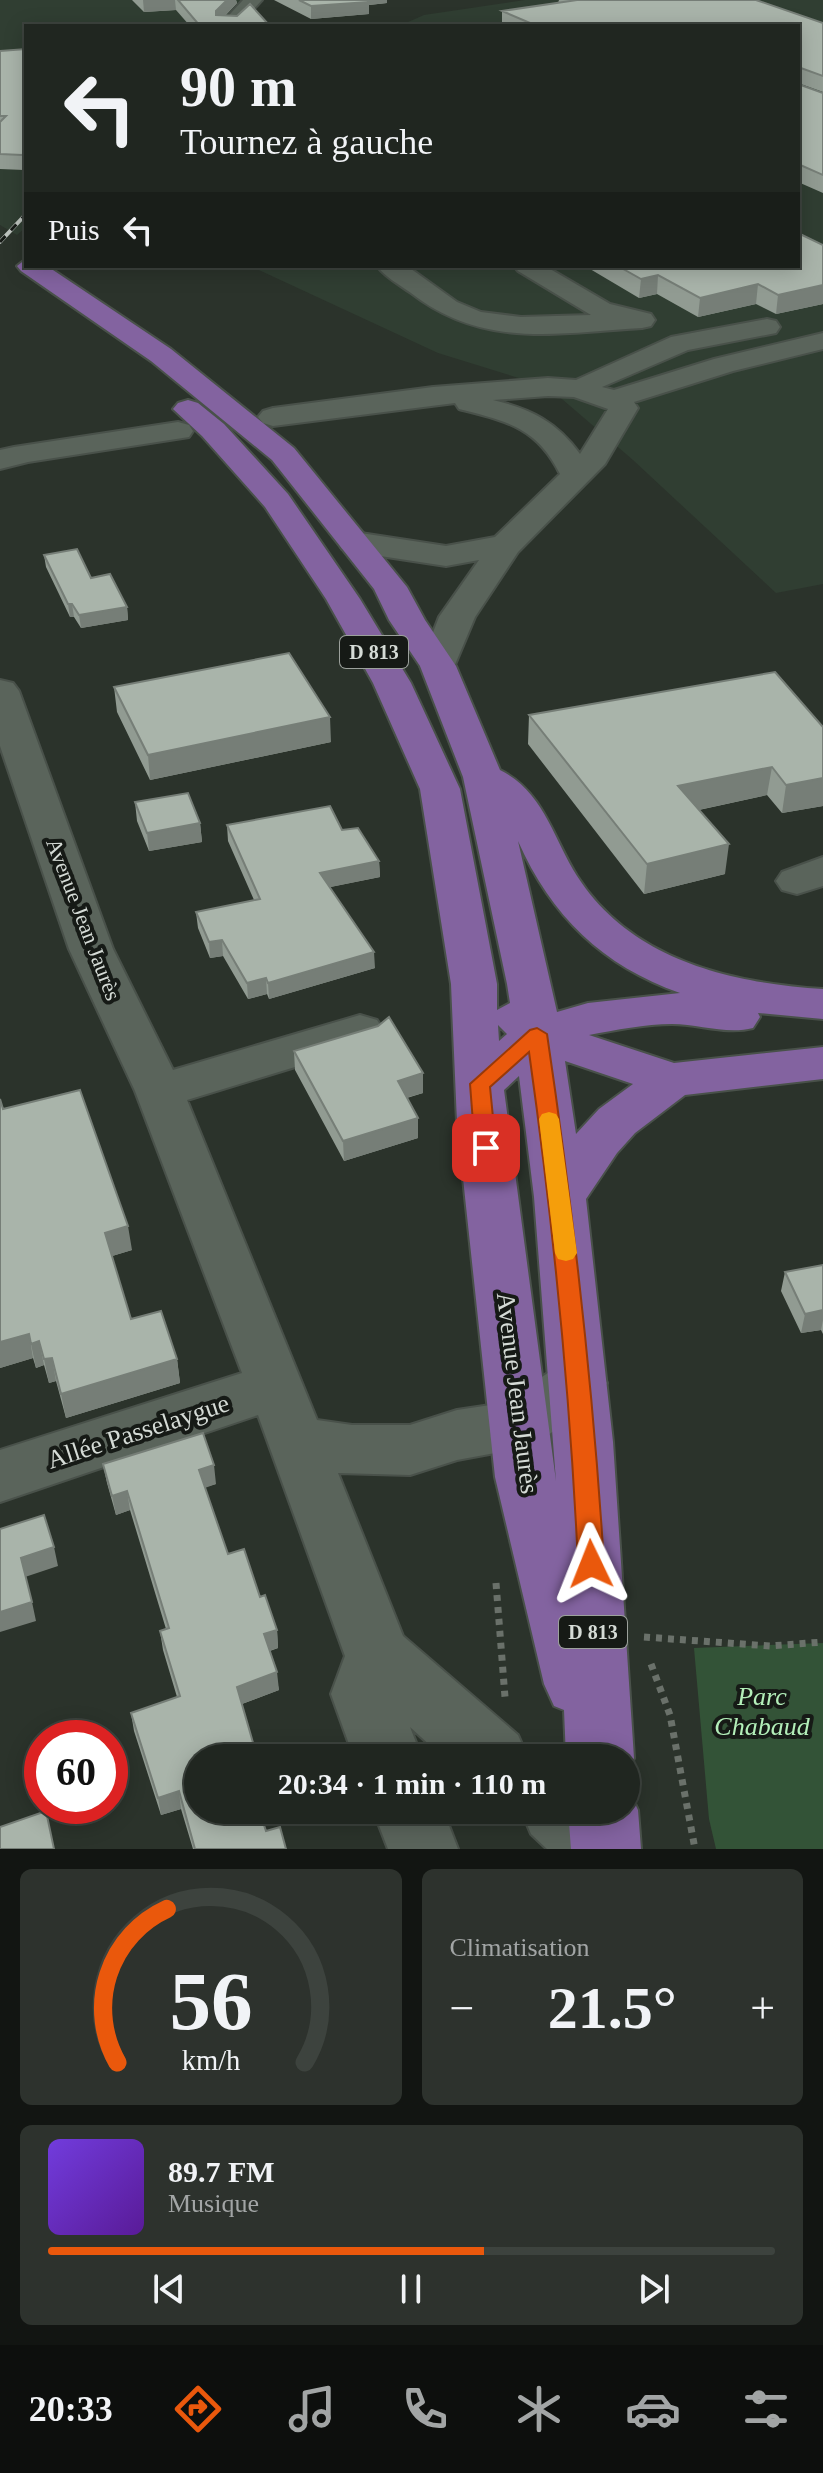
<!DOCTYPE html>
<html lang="fr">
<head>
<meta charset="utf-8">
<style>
	body { margin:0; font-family:Georgia,serif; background:#2d322d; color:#f1f3f6; height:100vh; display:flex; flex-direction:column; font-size:30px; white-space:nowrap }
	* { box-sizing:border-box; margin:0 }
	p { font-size:26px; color:#a2a5a5 }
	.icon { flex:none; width:44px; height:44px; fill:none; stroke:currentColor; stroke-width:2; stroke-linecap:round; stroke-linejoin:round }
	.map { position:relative; height:1849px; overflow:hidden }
	.panel { display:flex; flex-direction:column; gap:20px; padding:20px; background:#121512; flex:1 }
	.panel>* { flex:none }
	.top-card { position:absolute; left:24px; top:24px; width:776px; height:244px; border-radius:0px; box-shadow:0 4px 20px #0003,0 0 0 2px #3d433e; background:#202620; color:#f1f3f6; overflow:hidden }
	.speed { position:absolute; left:24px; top:1720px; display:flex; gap:16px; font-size:40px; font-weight:700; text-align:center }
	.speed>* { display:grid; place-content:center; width:104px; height:104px; border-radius:50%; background:#202620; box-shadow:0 4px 20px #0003,0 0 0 2px #3d433e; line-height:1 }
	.speed .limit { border:12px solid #d22; background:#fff; color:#111 }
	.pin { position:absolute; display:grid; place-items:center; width:68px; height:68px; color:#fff; margin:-34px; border-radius:16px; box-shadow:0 4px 12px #0006 }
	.me { position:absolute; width:88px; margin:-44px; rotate:358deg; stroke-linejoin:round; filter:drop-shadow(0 0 6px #0008) }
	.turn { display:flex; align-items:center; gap:28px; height:168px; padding:0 24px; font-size:36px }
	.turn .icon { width:104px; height:104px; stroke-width:2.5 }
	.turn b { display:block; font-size:56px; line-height:68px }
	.then { display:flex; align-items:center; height:76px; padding:0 24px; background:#0003; gap:16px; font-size:30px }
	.big { font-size:60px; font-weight:600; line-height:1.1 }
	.panel .card { flex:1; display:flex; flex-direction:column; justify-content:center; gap:12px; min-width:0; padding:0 28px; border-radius:12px; background:#2d322d }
	.panel .dial { align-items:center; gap:0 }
	.dial svg { height:208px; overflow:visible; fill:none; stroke:#3d433e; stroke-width:7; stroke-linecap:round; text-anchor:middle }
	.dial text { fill:#f1f3f6; stroke:none }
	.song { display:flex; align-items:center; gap:24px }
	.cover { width:96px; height:96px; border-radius:12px; background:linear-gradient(135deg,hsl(260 70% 55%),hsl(270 70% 35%)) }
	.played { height:8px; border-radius:4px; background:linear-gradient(90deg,#ea580c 60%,#3d433e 60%) }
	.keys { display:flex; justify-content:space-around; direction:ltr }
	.heat { display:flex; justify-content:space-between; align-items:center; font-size:44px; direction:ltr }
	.panel .tiles { flex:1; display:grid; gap:20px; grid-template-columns:1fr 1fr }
	.card:last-child { grid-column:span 2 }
	.trip { position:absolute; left:184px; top:1744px; width:456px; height:80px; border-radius:40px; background:#202620; box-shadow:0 4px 20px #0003,0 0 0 2px #3d433e; font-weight:600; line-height:80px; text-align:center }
	.menu { display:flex; height:128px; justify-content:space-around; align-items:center; background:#0d0f0d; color:#a2a5a5 }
	.menu .icon { width:56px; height:56px }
	.menu .selected { color:#ea580c }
	.menu b { font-size:36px; color:#f1f3f6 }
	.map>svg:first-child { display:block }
</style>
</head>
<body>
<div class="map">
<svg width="823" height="1849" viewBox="0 0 823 1849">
	<rect width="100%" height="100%" fill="#2b332b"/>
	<path fill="#303e32" d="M 0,0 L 245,0 L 220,26 L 26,26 L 26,227 L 17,235 L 0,225 Z
		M 525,0 L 823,0 L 823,584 L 776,593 L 633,460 L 548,387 L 438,353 L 250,266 L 798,266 L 798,26 L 399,26 L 424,15 Z"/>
	<path fill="#335337" d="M 823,1643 L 823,1849 L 716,1849 L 709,1819 L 694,1648 Z"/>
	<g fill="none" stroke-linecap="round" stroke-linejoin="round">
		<defs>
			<path id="minor" d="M 243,0 L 262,0 L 238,26 L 219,26 Z
				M 377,266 L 407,266 L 457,302 L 481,312 L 521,317 L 591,315 L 518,271 L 514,266 L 545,266 L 610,304 L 651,314 L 655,320 L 651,326 L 642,328 C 557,333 483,349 411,293 C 400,285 385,277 377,266 Z
				M 767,319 L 776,321 L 780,327 L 776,333 L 688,350 L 602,387 L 614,390 L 714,359 L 823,333 L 823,349 L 733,371 L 634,402 L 638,408 L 605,464 L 518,552 L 475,617 L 451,674 L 438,677 L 425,674 L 420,666 L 439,617 L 479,560 L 446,566 L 354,552 L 342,549 L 338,542 L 342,535 L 354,532 L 446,546 L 495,537 L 560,474 C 537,427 506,421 459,409 L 455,403 L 273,426 L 263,423 L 258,417 L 263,411 L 273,408 L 433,387 L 548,378 L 576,380 L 671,337 ZM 548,396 L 574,397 L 608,409 L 580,454 C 557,422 531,409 493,400 Z
				M 178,422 L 189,425 L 193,431 L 189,437 L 28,462 L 0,469 L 0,450 L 14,447 Z
				M 0,680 L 13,683 L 19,691 L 113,949 L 173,1070 L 360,1015 L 377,1020 L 384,1031 L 377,1042 L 187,1100 L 317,1420 L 352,1425 L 410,1425 L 457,1410 L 504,1403 L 558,1366 L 578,1360 L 598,1366 L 607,1383 L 598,1400 L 538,1442 L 517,1449 L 457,1460 L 410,1475 L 338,1473 L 403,1636 L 518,1735 L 528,1758 L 444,1758 L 410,1727 L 422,1758 L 354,1758 L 331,1694 L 345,1656 L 258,1415 L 0,1502 L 0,1450 L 242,1373 L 135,1091 L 69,949 L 0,746 Z
				M 823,857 L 823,886 L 797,894 L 782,890 L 776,881 L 782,872 Z
				M 373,1810 L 443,1810 L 458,1849 L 388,1849 Z
				M 521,1810 L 608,1810 L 624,1824 L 634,1849 L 547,1849 L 531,1834 Z"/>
			<path id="major" d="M 26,259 L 26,266 L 47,266 L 171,349 L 294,448 L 407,587 L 425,620 L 456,666 L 500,770 C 544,792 553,838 577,876 C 631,960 730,983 823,989 L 823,1019 L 758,1013 L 760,1017 L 753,1028 C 727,1035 699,1024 672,1024 C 645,1024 616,1030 589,1035 L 674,1063 L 823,1047 L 823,1079 L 685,1095 L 635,1133 L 617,1153 L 586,1199 L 613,1442 L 634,1758 L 626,1777 L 626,1758 L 566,1758 L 564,1710 L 554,1706 L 544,1684 L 495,1477 L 457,1122 L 451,984 L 420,789 L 373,683 L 326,599 L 265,507 L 202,436 L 173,409 L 178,403 L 188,400 L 198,403 L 224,424 L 288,494 L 360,599 L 411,683 L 460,789 L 497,984 L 497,1010 L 510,1003 L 507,984 L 463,777 L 420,666 L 389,620 L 374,589 L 272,460 L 151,361 L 21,271 L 17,266 ZM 518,841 C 551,916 603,966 680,993 L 588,1003 L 557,1012 ZM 498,1025 L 507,1034 L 499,1041 ZM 565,1061 L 633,1084 L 599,1109 L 576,1134 ZM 519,1076 L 534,1197 L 556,1481 L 504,1090 Z
				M 626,1785 L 638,1810 L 641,1849 L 571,1849 L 568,1810 L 626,1810 Z"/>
		</defs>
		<use href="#minor" stroke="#49514a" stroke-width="4"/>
		<use href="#major" stroke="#49514a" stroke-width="4"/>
		<path stroke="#6a716a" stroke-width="7" stroke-dasharray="6 6" stroke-linecap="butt" d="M 496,1583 L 505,1697
			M 644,1637 L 770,1646 L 823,1642
			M 651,1664 L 670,1715 L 695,1849"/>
		<use href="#minor" fill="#5a645b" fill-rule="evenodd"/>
		<use href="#major" fill="#8363a0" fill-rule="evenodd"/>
		<defs>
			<path id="rail" d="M 0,242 L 26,214"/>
		</defs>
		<use href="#rail" stroke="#bdc3be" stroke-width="4"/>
		<use href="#rail" stroke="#161a16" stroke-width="3" stroke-dasharray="8" stroke-linecap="butt"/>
	</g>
	<path fill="#919b92" d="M 132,0 L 236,0 L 237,3 L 225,16 L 270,26 L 190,26 L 176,10 L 144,12 Z
		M 274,0 L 387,0 L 387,3 L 369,5 L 369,14 L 311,19 Z
		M 559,0 L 756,0 L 823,23 L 823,92 L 798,83 L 798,26 L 502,26 L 502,11 L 558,3 Z
		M 26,49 L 24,170 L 0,169 L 0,51 Z
		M 798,84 L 823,93 L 823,193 L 798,182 Z
		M 823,245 L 823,304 L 776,314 L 756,304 L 698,317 L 657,294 L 639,298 L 585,266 L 798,266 Z
		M 44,555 L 91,578 L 127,607 L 128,620 L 81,628 L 74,617 L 70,617 L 46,567 Z
		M 114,687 L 331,742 L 150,780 L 117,712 Z
		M 529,715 L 823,727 L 823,806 L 782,813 L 767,795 L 699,810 L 725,874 L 644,894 L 528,744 Z
		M 135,802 L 200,823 L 202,842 L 149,851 L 137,821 Z
		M 227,825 L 342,830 L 379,861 L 380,877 L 330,887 L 375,968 L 269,999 L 267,994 L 248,999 L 223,956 L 210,958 L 198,928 L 196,912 L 254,900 L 228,841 Z
		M 294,1051 L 423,1093 L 407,1098 L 418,1118 L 418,1138 L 344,1161 L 295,1070 Z
		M 3,1109 L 132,1250 L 112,1256 L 131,1319 L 177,1359 L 180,1383 L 66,1418 L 56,1381 L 49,1383 L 44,1365 L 36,1368 L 33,1358 L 0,1368 Z
		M 823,1265 L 823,1334 L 821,1330 L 801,1333 L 781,1291 L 785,1272 Z
		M 103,1464 L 216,1484 L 205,1487 L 228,1554 L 260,1597 L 277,1630 L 278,1648 L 270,1651 L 279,1690 L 242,1704 L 198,1758 L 266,1831 L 286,1849 L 193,1849 L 181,1809 L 161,1815 L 134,1731 L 131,1713 L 177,1697 L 163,1650 L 160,1631 L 166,1629 L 130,1510 L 116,1515 L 107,1483 Z"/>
	<path fill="#767e77" d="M 143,0 L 175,0 L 176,10 L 144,12 Z
		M 227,0 L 236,0 L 237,3 L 217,24 L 216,11 Z
		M 360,0 L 387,0 L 387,3 L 369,5 L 369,14 L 311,19 L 311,6 Z
		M 26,151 L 26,168 L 24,170 L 22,155 Z
		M 658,275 L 657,294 L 639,298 L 641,279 Z
		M 758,284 L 756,304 L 698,317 L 700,298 Z
		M 823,285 L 823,304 L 776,314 L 778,295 Z
		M 68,604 L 72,604 L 74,617 L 70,617 Z
		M 127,607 L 128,620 L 81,628 L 79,615 Z
		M 330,717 L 331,742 L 150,780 L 148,755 Z
		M 772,767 L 767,795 L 675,815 L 678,786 Z
		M 823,778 L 823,806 L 782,813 L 786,785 Z
		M 200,823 L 202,842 L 149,851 L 147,833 Z
		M 729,844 L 725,874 L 644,894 L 647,864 Z
		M 379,861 L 380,877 L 321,889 L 320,873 Z
		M 222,940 L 223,956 L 210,958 L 209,942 Z
		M 374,952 L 375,968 L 269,999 L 268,983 Z
		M 266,978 L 267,994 L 248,999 L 247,983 Z
		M 423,1073 L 423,1093 L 398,1100 L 398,1081 Z
		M 418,1118 L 418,1138 L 344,1161 L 343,1141 Z
		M 128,1226 L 132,1250 L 109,1257 L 105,1233 Z
		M 823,1310 L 823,1320 L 821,1330 L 801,1333 L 805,1314 Z
		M 29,1334 L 33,1358 L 0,1368 L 0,1342 Z
		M 39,1341 L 44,1365 L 36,1368 L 31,1344 Z
		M 52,1358 L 56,1381 L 49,1383 L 44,1359 Z
		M 177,1359 L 180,1383 L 66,1418 L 61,1394 Z
		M 214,1465 L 216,1484 L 202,1489 L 199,1470 Z
		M 127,1491 L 130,1510 L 116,1515 L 112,1496 Z
		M 54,1547 L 58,1566 L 25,1577 L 21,1558 Z
		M 32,1602 L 36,1621 L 0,1632 L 0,1612 Z
		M 277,1630 L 278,1648 L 265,1652 L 264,1634 Z
		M 277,1672 L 279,1690 L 239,1705 L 237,1687 Z
		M 256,1753 L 257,1758 L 243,1758 Z
		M 179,1791 L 181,1809 L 161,1815 L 158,1798 Z"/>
	<path fill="#a9b4aa" stroke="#767e77" stroke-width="2" d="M 178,0 L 227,0 L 216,11 L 216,15 L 237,16 L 250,4 L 270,26 L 200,26 Z
		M 299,0 L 367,0 L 369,2 L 311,6 Z
		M 576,0 L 756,0 L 823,23 L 823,76 L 798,67 L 798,71 L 798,26 L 537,26 L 502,11 L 577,0 Z
		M 26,49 L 26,151 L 22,155 L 0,154 L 0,122 L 6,116 L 0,116 L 0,51 Z
		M 798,84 L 823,93 L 823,175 L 798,164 Z
		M 798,233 L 823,245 L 823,285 L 778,295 L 758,284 L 700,298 L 658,275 L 641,279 L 618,266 L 798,266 Z
		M 77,549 L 91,578 L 110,574 L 127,607 L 79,615 L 72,604 L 68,604 L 44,555 Z
		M 289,653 L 330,717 L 148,755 L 114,687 Z
		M 775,672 L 823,727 L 823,778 L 786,785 L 772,767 L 678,786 L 729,844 L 647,864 L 529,715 Z
		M 188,793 L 200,823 L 147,833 L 135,802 Z
		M 330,806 L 342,830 L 358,828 L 379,861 L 320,873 L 374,952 L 268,983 L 266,978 L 247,983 L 222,940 L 209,942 L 196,912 L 260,899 L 227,825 Z
		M 389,1017 L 423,1073 L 398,1081 L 418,1118 L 343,1141 L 294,1051 L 378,1026 Z
		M 80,1090 L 128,1226 L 105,1233 L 131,1319 L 161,1311 L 177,1359 L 61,1394 L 52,1358 L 44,1359 L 39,1341 L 31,1344 L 29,1334 L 0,1342 L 0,1099 L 3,1109 Z
		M 823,1265 L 823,1310 L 805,1314 L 785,1272 Z
		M 203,1433 L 214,1465 L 199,1470 L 228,1554 L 244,1549 L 260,1597 L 265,1595 L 277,1630 L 264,1634 L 277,1672 L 237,1687 L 256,1753 L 243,1758 L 198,1758 L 198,1810 L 259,1810 L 266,1831 L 280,1827 L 286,1849 L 195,1849 L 179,1791 L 158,1798 L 131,1713 L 180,1696 L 160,1631 L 169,1628 L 127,1491 L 112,1496 L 103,1464 Z
		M 44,1515 L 54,1547 L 21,1558 L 32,1602 L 0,1612 L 0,1529 Z
		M 46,1811 L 54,1849 L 0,1849 L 0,1827 Z"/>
	<path fill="#ea580c" stroke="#983908" stroke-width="2" d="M 537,1028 L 547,1034 C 573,1210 593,1386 604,1564 L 600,1572 L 591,1575 L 581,1572 L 578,1564 C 570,1392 553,1222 529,1052 L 490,1087 L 496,1148 L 493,1154 L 478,1154 L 475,1148 L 470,1084 L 530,1030 Z"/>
	<path fill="#f59e0b" d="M 549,1112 L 556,1114 L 559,1119 L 577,1253 L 573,1259 L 566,1261 L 558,1259 L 555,1253 L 539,1119 L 542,1114 Z"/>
	<g text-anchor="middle" stroke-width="8" stroke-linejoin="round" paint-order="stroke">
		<g fill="#161a16" stroke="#9ca19c" stroke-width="2">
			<rect x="340" y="636" width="68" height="32" rx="6"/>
			<rect x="559" y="1616" width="68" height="32" rx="6"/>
		</g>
		<g font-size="20" font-weight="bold" fill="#d5dbd6">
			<text x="374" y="659">D 813</text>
			<text x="593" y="1639">D 813</text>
		</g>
		<g font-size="22" fill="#d5dbd6" stroke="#161a16">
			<text transform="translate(84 919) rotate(69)" y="8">Avenue Jean Jaurès</text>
		</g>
		<g font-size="26" fill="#d5dbd6" stroke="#161a16">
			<text transform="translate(518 1393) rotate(83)" y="9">Avenue Jean Jaurès</text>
			<text transform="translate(138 1431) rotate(-18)" y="9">Allée Passelaygue</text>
		</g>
		<g font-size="26" font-style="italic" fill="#b3efb9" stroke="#161a16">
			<text x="762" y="1705">Parc<tspan x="762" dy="30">Chabaud</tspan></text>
		</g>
	</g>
</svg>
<div class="speed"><div class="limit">60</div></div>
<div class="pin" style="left:486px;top:1148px;background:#d93025"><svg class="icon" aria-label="arrive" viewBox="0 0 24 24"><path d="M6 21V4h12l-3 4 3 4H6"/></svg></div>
<svg class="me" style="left:591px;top:1564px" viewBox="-20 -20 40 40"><path d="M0-17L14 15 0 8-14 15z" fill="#ea580c" stroke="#fff" stroke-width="4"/></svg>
<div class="trip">20:34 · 1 min · 110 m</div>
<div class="top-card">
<div class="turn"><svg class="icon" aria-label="left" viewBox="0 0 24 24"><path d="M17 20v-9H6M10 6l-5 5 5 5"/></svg><div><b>90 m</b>Tournez à gauche</div></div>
<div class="then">Puis<svg class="icon" aria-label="left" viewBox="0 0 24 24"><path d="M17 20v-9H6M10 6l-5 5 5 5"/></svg></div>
</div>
</div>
<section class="panel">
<div class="tiles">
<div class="card dial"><svg viewBox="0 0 100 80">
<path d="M14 69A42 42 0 1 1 86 69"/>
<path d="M14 69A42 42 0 0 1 33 10" stroke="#ea580c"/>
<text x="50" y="56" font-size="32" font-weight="700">56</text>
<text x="50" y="72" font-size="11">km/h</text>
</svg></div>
<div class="card"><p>Climatisation</p>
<div class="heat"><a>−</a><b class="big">21.5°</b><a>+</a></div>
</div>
<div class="card">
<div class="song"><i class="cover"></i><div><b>89.7 FM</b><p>Musique</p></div></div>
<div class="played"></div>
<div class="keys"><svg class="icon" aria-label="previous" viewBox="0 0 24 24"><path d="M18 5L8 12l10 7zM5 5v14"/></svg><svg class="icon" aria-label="pause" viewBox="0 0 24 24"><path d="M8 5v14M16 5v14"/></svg><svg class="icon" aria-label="next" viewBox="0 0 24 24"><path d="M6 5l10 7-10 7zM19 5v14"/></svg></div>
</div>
</div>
</section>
<nav class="menu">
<b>20:33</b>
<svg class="icon selected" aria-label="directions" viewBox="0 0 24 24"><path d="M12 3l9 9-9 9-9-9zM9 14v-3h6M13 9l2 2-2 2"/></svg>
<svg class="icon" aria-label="music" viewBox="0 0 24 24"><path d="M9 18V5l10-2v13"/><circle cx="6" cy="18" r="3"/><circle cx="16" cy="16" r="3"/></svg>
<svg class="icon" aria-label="phone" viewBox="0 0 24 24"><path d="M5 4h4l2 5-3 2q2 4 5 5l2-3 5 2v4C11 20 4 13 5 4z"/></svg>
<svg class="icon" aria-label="climate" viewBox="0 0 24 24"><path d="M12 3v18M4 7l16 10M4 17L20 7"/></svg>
<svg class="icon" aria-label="car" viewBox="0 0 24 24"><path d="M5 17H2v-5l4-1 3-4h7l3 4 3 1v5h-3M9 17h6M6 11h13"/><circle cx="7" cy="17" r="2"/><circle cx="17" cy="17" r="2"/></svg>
<svg class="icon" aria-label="filters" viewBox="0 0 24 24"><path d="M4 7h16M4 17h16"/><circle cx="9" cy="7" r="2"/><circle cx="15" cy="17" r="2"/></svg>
</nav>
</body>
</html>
